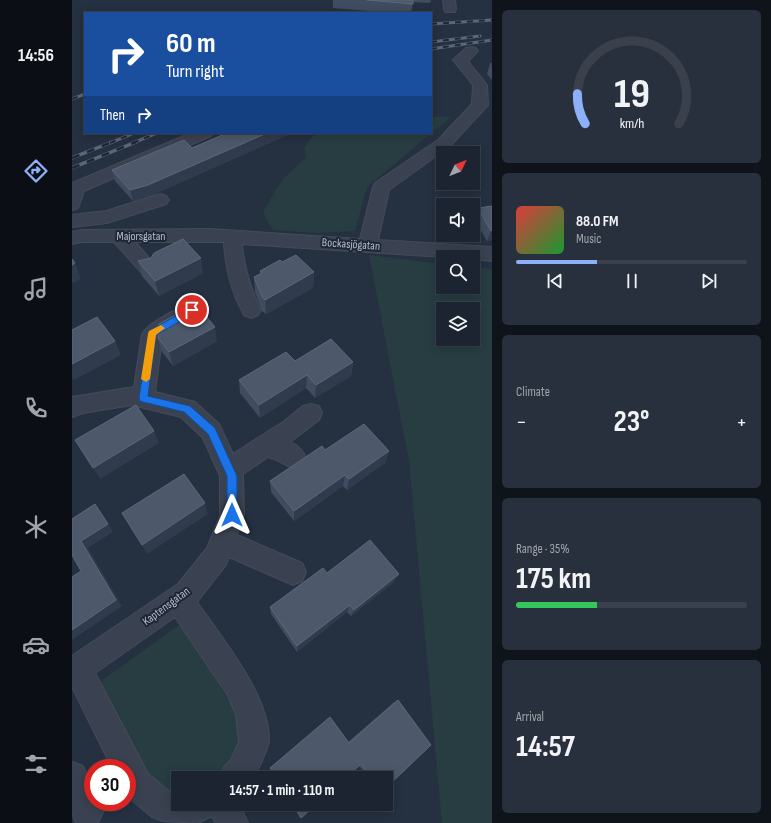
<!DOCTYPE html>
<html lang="en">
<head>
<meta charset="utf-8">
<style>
	body { margin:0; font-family:"Sofia Sans Condensed",sans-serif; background:#29303d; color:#f1f3f6; height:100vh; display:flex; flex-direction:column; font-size:15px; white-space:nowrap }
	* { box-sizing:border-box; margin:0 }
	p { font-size:13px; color:#a0a4ab }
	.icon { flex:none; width:22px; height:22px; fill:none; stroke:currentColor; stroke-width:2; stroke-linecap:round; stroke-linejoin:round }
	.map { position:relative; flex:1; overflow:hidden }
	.details { display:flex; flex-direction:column; gap:10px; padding:10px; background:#0f141b; width:279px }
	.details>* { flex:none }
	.top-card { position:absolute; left:12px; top:12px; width:348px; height:122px; border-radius:0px; box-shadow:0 2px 10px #0003,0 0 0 1px #3a414d; background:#1a4fa0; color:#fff; overflow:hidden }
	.needle { width:26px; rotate:47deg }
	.tools { position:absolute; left:364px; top:146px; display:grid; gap:8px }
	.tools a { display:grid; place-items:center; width:44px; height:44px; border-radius:0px; background:#1c2431; box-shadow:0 2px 10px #0003,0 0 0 1px #3a414d; font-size:20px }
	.speed { position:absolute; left:12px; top:759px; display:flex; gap:8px; font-size:20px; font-weight:700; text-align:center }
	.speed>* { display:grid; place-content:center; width:52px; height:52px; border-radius:50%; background:#1c2431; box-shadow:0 2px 10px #0003,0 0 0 1px #3a414d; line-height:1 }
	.speed .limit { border:6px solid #d22; background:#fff; color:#111 }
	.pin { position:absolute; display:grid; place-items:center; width:34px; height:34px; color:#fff; margin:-17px; border:2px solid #fff; border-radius:50%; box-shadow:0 1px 4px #0007 }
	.me { position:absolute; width:44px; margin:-22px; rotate:0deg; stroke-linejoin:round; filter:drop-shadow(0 0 3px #0008) }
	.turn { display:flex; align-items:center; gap:14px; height:84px; padding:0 16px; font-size:18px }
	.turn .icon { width:52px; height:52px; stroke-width:2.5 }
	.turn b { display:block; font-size:28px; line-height:34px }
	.then { display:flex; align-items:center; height:38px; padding:0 16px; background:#0003; gap:8px; font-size:15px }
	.big { font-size:30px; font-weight:700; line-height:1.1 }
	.details .card { flex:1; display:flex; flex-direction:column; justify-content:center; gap:6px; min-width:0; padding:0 14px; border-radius:6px; background:#29303d }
	.details .dial { align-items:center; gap:0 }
	.dial svg { height:104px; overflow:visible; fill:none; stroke:#3a414d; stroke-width:7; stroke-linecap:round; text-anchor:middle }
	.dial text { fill:#f1f3f6; stroke:none }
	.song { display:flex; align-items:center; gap:12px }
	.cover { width:48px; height:48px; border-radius:6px; background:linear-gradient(135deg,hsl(0 70% 55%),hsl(130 70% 35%)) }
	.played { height:4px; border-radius:2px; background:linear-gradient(90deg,#8db1f9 35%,#3a414d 35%) }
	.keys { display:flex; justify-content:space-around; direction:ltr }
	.heat { display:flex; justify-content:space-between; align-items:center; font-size:22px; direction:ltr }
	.charge { height:6px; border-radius:3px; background:linear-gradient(90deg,#34c759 35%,#3a414d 0) }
	.trip { position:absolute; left:99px; top:771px; width:222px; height:40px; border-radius:0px; background:#1c2431; box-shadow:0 2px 10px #0003,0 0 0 1px #3a414d; font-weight:700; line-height:40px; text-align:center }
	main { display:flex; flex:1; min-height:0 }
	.dock { display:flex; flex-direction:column; width:72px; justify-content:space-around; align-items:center; background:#0b0e14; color:#a0a4ab }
	.dock .icon { width:28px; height:28px }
	.dock .selected { color:#8db1f9 }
	.dock b { font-size:18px; color:#f1f3f6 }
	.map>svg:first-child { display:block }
</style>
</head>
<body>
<main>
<nav class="dock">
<b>14:56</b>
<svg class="icon selected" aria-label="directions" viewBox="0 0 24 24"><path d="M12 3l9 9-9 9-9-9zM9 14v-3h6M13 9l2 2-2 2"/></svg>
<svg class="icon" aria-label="music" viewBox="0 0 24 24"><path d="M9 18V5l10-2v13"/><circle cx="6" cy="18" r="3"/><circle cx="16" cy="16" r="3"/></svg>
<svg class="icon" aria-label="phone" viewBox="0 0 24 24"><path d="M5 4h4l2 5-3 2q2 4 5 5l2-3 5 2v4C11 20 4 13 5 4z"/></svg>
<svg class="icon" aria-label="climate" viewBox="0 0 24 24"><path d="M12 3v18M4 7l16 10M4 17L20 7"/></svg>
<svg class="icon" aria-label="car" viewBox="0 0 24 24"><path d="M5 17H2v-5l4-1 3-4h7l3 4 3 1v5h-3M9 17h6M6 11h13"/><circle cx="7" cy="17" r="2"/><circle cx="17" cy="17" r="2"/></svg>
<svg class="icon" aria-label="filters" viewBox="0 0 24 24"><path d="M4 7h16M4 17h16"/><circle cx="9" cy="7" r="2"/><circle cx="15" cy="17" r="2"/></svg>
</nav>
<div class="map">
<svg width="420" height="823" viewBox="0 0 420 823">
	<rect width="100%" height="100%" fill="#253041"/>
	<path fill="#273d42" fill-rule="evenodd" d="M 359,117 L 379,117 L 295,187 L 283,231 L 245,233 L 201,230 L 191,213 C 205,187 210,177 234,158 L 232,147 L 240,137 L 248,133 L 359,133 Z
		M 297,255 L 371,264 L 371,287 L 401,287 L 401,267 L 420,269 L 420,823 L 370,823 L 337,461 ZM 371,309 L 401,309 L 401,339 L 371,339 Z
		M 111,622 L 161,708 L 167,722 L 171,745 L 146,778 L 106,778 L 106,793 L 92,790 L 74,773 L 28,682 Z"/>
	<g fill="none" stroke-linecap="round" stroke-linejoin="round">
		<defs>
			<path id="minor" d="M 371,0 L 383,0 L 384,9 L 383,12 L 373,12 L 372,9 Z
				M 399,47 L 404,48 L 406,51 L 396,61 L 415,85 L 416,105 L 378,146 L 317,190 L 306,240 L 420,247 L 420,261 L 401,259 L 401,257 L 371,257 L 170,244 C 172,268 178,288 189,310 L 186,315 L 179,318 L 172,315 C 159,292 153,269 152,242 L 63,242 L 85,267 L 83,272 L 76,274 L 69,272 L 42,242 L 10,242 L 0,244 L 0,232 L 10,230 L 138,229 L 288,239 L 301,187 L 303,183 L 366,140 L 400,104 L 401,85 L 381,60 L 394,48 Z
				M 119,133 L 141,133 L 139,136 L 12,191 L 6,208 L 0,210 L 0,183 Z
				M 88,194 L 94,196 L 97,200 L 94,204 L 35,223 L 0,227 L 0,215 L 34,211 Z
				M 112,307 L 119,310 L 122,315 L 119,320 L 90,338 L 83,392 L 123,402 L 147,424 L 161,454 L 211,422 L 231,406 L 239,404 L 247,406 L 250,413 L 247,420 L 218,442 C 226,445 231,451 235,459 L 231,466 L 223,469 C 213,465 207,460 196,457 L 171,474 L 172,515 L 165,535 L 230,563 L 234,572 L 230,581 L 221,585 L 157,557 L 154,565 L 125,602 C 150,638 198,696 197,741 C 196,750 186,769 182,778 L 148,778 L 152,767 L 159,760 L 167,742 L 164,714 L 155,694 L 103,617 L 23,673 L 76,774 L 98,792 L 106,793 L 106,804 L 167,804 L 176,823 L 143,823 L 140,816 L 126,823 L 91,821 L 80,817 L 55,796 L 55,768 L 40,768 L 0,687 L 0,656 L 106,584 L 135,548 L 148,515 L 148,476 L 131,438 L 109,417 L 60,405 L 11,413 L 0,417 L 0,397 L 62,387 L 70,334 C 75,324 100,311 112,307 Z
				M 0,762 L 11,766 L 21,790 L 21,802 L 26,802 L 31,812 L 26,823 L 4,823 L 0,813 Z"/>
		</defs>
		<use href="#minor" stroke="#434b5a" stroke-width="2"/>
		<use href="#minor" fill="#3a4251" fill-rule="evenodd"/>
		<defs>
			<path id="rail-far1" d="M 359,24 L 420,20
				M 359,42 L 408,36
				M 359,49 L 420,40
				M 0,99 L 13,94
				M 38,143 L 62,133
				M 61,143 L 85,133"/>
			<path id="rail" d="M 0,158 L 40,142
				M 0,168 L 64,142"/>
		</defs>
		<use href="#rail-far1" stroke="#5c6678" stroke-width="3"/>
		<use href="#rail" stroke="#5c6678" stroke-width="3.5"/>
		<use href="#rail-far1" stroke="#1e2736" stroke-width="2" stroke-dasharray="6" stroke-linecap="butt"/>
		<use href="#rail" stroke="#1e2736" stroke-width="2.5" stroke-dasharray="8" stroke-linecap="butt"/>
	</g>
	<path fill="#404c5f" d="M 261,0 L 359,0 L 358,3 L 341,2 L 339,13 L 319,13 L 261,8 Z
		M 418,63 L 420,63 L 420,80 L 415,74 Z
		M 155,133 L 220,133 L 78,196 L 61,201 L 43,181 L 40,170 L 120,148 Z
		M 420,206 L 420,240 L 415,241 L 402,219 L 406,208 Z
		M 66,261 L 131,273 L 87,296 L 70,276 Z
		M 210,262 L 242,272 L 241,288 L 194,314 L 190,311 L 183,292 L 182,277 L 188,274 L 188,271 Z
		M 86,338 L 145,341 L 101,366 L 90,352 Z
		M 223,361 L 281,362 L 279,376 L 243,398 L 234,388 L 188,418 L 168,393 L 167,380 Z
		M 253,450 L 317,451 L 313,463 L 275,490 L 271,486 L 222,521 L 199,492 L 198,481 Z
		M 255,573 L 322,582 L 279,616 L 275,612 L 225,652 L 199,614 L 198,607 Z
		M 326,700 L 314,778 L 296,778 L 287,766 L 200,771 L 276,742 L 321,703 Z"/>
	<path fill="#303b4e" d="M 195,133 L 220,133 L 78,196 L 61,201 L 58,190 Z
		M 420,230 L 420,240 L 415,241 L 419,231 Z
		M 129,258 L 131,273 L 87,296 L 83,281 Z
		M 3,263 L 9,279 L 0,283 L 0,265 Z
		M 242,272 L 241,288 L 194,314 L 193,300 Z
		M 143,327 L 145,341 L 101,366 L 97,352 Z
		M 43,341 L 49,355 L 2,380 L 0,378 L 0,364 Z
		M 281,362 L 279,376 L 243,398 L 244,385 Z
		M 235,375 L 234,388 L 188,418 L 187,405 Z
		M 82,431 L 87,443 L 28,479 L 21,468 Z
		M 317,451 L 313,463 L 275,490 L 277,479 Z
		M 273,475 L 271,486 L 222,521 L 222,511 Z
		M 133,503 L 136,514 L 75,554 L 70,545 Z
		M 23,504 L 29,512 L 41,532 L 16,548 L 50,606 L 0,640 L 0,630 L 44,600 L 9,541 Z
		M 327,574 L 322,582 L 279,616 L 282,610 Z
		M 278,605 L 275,612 L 225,652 L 225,646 Z"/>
	<path fill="#4d586b" stroke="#5d687a" d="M 295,0 L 341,0 L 341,4 Z
		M 155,133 L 195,133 L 76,185 L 58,190 L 40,170 L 112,140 L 120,148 Z
		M 420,206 L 420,230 L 419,231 L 406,208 Z
		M 111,239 L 129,258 L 83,281 L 66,261 L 79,258 L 82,253 Z
		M 224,255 L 242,272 L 193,300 L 190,296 L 182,277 L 190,273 L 188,271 L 208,260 L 210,262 Z
		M 0,259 L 3,263 L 0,265 Z
		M 124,304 L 143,327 L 97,352 L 86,338 L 87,324 Z
		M 25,317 L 43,341 L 0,364 L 0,330 Z
		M 259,339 L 281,362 L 244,385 L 235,375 L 187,405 L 167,380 L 214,352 L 223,361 Z
		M 64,405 L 82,431 L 21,468 L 3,440 Z
		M 292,424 L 317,451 L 277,479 L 273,475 L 222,511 L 198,481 L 250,446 L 253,450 Z
		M 112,474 L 133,503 L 70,545 L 50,513 Z
		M 23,504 L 36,524 L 9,541 L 44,600 L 0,630 L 0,577 L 9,571 L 0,555 L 0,519 Z
		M 298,540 L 327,574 L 282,610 L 278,605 L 225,646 L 198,607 L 251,568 L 255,573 Z
		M 326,700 L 359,745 L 314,788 L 314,778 L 299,778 L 289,764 L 274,778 L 192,778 L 200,771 L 198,768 L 258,717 L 277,743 Z
		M 220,804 L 245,804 L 229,818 Z"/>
	<path fill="#1a73e8" stroke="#114b97" d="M 120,307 L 123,308 L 123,313 L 84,335 L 76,396 L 118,406 L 143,428 L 165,476 L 165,515 L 163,518 L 160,520 L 156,518 L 155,515 L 155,476 L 136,434 L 112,412 L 71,402 L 68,401 L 67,398 L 77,331 Z"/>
	<path fill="#f59e0b" d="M 89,325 L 93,328 L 84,335 L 78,379 L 74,382 L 69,379 L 76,334 L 77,331 Z"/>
	<g text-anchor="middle" stroke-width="4" stroke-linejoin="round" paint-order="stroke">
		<g font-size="12" fill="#b6bdcb" stroke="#1e2736">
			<text x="69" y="240">Majorsgatan</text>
			<text transform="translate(279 244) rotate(4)" y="4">Bockasjögatan</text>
			<text transform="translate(94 606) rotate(-37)" y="4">Kaptensgatan</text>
		</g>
	</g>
</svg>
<div class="tools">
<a><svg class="needle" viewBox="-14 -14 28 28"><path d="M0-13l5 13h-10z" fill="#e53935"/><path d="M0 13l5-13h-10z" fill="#a0a4ab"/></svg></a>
<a><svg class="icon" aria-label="sound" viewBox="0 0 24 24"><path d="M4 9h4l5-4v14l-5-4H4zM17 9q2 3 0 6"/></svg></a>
<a><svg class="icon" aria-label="search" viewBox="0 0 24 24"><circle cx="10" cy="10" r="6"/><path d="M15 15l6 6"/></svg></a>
<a><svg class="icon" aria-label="layers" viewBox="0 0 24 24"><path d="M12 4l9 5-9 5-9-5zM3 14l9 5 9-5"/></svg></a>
</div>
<div class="speed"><div class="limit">30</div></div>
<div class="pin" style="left:120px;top:310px;background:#d93025"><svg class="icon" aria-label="arrive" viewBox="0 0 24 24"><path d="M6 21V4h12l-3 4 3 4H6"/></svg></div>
<svg class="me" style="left:160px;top:515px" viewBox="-20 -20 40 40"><path d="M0-17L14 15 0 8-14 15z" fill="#1a73e8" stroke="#fff" stroke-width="4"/></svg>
<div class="trip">14:57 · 1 min · 110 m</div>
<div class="top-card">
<div class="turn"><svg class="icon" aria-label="right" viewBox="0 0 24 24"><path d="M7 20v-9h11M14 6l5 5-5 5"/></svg><div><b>60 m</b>Turn right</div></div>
<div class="then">Then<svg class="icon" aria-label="right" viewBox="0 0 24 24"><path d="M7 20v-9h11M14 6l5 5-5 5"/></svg></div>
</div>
</div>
<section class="details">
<div class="card dial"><svg viewBox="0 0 100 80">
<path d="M14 69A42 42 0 1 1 86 69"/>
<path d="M14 69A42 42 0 0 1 8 46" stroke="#8db1f9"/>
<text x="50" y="56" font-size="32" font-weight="700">19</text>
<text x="50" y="72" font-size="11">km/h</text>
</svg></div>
<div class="card">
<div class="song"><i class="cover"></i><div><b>88.0 FM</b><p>Music</p></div></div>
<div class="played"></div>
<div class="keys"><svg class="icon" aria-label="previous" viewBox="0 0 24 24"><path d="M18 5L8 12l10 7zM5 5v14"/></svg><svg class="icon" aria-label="pause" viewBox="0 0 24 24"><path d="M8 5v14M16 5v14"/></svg><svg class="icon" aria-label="next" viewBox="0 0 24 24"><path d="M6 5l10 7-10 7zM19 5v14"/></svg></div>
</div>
<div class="card"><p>Climate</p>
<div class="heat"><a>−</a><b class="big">23°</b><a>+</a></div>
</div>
<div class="card"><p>Range · 35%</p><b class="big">175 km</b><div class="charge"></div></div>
<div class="card"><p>Arrival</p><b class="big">14:57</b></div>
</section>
</main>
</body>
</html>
